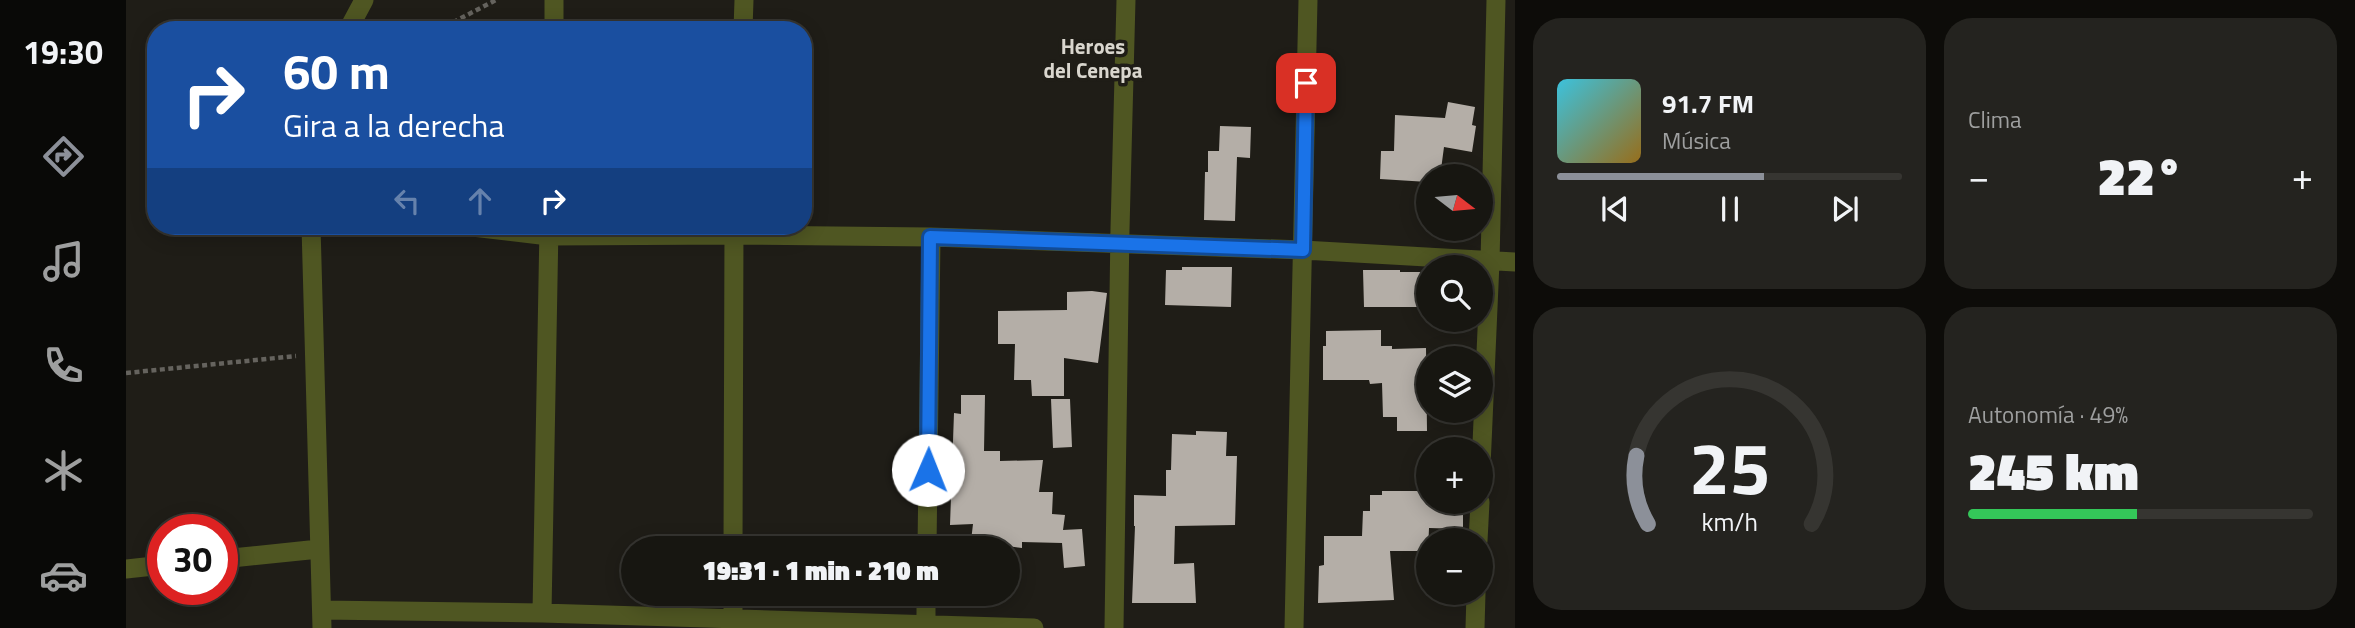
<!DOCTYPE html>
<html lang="es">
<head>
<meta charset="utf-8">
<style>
	body { margin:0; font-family:"Titillium Web",sans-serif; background:#24231f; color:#f1f3f6; height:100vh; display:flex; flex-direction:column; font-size:26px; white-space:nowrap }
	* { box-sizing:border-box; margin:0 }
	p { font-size:23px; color:#9e9f9f }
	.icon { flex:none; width:38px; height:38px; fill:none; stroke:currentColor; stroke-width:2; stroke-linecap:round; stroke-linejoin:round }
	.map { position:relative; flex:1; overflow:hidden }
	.panel { display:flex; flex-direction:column; gap:18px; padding:18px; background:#0d0c09; width:840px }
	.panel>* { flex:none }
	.guide { position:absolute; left:21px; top:21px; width:665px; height:214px; border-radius:28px; box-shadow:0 4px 18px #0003,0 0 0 2px #363531; background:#1a4fa0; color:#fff; overflow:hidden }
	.needle { width:46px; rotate:106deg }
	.buttons { position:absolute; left:1290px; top:164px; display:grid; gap:14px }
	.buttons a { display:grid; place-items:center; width:77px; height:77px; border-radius:50%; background:#171611; box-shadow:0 4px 18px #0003,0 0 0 2px #363531; font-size:35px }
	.speed { position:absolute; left:21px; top:514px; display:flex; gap:14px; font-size:35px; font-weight:700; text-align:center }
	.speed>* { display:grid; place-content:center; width:91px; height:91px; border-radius:50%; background:#171611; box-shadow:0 4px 18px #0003,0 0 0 2px #363531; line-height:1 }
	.speed .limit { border:10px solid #d22; background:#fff; color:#111 }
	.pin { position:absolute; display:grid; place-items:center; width:60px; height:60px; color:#fff; margin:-30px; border-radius:14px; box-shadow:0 4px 10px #0006 }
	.me { position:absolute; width:77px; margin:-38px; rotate:1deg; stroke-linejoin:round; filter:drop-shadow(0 0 5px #0008) }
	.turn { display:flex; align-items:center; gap:24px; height:147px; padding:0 21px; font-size:32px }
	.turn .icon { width:91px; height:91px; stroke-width:2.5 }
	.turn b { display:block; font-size:49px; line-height:60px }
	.lanes { display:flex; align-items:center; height:66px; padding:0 21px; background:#0003; justify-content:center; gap:35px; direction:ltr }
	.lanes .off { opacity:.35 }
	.big { font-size:52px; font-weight:800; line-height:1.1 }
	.panel .widget { flex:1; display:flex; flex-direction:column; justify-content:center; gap:10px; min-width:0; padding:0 24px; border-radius:28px; background:#24231f }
	.panel .dial { align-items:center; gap:0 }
	.dial svg { height:182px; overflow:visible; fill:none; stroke:#363531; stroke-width:7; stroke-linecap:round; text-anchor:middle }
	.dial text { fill:#f1f3f6; stroke:none }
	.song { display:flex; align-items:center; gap:21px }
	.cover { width:84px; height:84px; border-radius:10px; background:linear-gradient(135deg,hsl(190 70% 55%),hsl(40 70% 35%)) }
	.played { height:7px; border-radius:4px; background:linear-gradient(90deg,#8c9099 60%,#363531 60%) }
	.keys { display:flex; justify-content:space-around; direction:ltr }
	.heat { display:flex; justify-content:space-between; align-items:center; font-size:38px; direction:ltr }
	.charge { height:10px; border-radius:5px; background:linear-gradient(90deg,#34c759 49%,#363531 0) }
	.panel .tiles { flex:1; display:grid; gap:18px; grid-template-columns:repeat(2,1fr) }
	.trip { position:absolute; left:495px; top:536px; width:399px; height:70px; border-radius:35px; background:#171611; box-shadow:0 4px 18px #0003,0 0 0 2px #363531; font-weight:800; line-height:70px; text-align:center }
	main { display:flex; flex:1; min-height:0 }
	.tabs { display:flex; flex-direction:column; width:126px; justify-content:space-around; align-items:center; background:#090907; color:#9e9f9f }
	.tabs .icon { width:49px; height:49px }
	.tabs .selected { color:#8c9099 }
	.tabs b { font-size:32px; color:#f1f3f6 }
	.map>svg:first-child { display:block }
</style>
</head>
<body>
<main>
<nav class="tabs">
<b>19:30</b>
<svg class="icon selected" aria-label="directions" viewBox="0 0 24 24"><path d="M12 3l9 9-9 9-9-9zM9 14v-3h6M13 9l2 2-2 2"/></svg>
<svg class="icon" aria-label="music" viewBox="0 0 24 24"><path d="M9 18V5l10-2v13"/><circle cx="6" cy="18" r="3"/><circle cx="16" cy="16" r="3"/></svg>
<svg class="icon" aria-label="phone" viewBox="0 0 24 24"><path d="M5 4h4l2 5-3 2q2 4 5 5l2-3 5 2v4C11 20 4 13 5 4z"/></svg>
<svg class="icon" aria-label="climate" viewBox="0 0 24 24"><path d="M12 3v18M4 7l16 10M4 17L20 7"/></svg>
<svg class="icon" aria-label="car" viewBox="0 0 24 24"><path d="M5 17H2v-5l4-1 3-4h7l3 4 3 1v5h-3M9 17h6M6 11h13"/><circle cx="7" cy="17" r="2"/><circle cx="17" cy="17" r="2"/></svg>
</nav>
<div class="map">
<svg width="1389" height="628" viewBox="0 0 1389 628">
	<rect width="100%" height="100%" fill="#1f1d17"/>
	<path fill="#b4aea7" d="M 1322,102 L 1349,107 L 1346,125 L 1350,126 L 1346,152 L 1318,147 L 1314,177 L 1302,177 L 1302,182 L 1254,179 L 1255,151 L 1268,151 L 1269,115 L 1319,118 Z
		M 1094,126 L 1125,127 L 1124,158 L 1111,157 L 1109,221 L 1078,220 L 1079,172 L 1082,172 L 1082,151 L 1093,151 Z
		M 1056,267 L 1106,267 L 1105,307 L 1039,305 L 1040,270 L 1056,270 Z
		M 1237,270 L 1274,270 L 1274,272 L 1302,272 L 1302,307 L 1238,307 Z
		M 966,291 L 981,293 L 972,363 L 938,358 L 938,396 L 906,396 L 905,380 L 888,380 L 889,344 L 872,344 L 872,311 L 941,310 L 941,292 Z
		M 1255,330 L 1255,346 L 1266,346 L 1266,349 L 1300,348 L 1301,431 L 1271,431 L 1271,417 L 1257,417 L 1256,383 L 1244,384 L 1243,380 L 1197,380 L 1197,346 L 1200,346 L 1200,331 Z
		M 835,395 L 859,395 L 858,451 L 874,451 L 874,461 L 917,460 L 913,492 L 927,492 L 926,514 L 939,515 L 937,530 L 956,529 L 959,566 L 938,568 L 936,543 L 896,542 L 896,548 L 845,541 L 847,524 L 824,525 L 828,413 L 835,414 Z
		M 925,399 L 944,399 L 946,447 L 927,448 Z
		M 1070,431 L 1101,432 L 1100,456 L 1111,456 L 1109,525 L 1049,526 L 1048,564 L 1068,563 L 1070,603 L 1006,603 L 1009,526 L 1008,526 L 1008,495 L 1040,496 L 1040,470 L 1045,470 L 1046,434 L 1070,435 Z
		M 1256,491 L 1302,491 L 1302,502 L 1337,502 L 1337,529 L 1303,528 L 1302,551 L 1264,551 L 1268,600 L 1192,603 L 1193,566 L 1198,565 L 1198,536 L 1236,536 L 1237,511 L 1244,511 L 1244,495 L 1256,495 Z"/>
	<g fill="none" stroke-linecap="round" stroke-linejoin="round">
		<path stroke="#65635e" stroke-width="4.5" stroke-dasharray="5 3.5" stroke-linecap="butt" d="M 312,30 L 370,0
			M 0,373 L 170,356"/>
		<path stroke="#4f5622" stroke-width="19" d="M 222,30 L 238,0
			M 428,30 L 428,0
			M 617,30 L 618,0
			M 185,226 L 196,628
			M 338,226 L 423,236 L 608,235 L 805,237 L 1177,250 L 1389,262
			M 1354,489 L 1364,262 L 1370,0
			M 1352,541 L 1354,502
			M 607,548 L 608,226
			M 801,548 L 805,237
			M 96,559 L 193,549
			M 0,569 L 37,565
			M 196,610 L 416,613 L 908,628
			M 416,613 L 423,226
			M 607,618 L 607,593
			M 800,628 L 800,593
			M 988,628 L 994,229 L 1000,0
			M 1168,628 L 1182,0
			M 1349,628 L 1350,593"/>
	</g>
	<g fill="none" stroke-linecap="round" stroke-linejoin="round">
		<defs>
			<path id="route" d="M 802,470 L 804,237 L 1177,250 L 1180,83"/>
		</defs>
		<use href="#route" stroke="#114b97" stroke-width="18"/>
		<use href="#route" stroke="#1a73e8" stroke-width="12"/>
	</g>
	<g text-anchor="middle" stroke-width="7" stroke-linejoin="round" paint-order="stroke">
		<g font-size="21" font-weight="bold" fill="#d9d6ce" stroke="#1f1d17">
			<text x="967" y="54">Heroes<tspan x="967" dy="24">del Cenepa</tspan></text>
		</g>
	</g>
</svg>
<div class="buttons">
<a><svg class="needle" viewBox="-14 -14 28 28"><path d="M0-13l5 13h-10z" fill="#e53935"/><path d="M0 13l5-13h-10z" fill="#9e9f9f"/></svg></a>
<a><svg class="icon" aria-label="search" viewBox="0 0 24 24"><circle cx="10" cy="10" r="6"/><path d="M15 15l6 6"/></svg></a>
<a><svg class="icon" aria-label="layers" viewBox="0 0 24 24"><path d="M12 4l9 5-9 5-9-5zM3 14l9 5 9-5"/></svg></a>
<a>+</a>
<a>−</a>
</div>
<div class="speed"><div class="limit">30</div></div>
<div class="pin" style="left:1180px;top:83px;background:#d93025"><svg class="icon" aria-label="arrive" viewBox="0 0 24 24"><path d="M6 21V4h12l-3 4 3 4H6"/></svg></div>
<svg class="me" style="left:802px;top:470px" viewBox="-20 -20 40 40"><circle r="19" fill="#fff"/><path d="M0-13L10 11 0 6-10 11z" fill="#1a73e8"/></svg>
<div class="trip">19:31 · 1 min · 210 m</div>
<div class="guide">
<div class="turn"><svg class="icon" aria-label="right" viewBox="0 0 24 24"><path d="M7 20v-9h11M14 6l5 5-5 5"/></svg><div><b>60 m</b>Gira a la derecha</div></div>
<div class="lanes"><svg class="icon off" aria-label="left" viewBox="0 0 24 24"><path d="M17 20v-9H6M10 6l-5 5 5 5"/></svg><svg class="icon off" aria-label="ahead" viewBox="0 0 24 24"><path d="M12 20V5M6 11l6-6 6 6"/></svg><svg class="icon" aria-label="right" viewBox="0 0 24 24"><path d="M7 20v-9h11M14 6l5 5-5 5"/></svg></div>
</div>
</div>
<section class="panel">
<div class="tiles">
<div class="widget">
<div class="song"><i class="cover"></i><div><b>91.7 FM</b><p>Música</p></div></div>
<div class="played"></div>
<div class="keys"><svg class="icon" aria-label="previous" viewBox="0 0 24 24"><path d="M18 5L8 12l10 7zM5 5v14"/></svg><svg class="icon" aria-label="pause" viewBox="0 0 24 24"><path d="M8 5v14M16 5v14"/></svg><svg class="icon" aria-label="next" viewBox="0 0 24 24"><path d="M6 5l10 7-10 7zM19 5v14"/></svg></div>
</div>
<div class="widget"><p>Clima</p>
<div class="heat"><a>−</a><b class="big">22°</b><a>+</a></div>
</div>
<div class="widget dial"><svg viewBox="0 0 100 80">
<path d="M14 69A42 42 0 1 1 86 69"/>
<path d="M14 69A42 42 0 0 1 9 39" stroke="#8c9099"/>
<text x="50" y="56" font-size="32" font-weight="700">25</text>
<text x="50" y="72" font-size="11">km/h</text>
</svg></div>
<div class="widget"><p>Autonomía · 49%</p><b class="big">245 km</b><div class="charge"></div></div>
</div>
</section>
</main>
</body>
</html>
